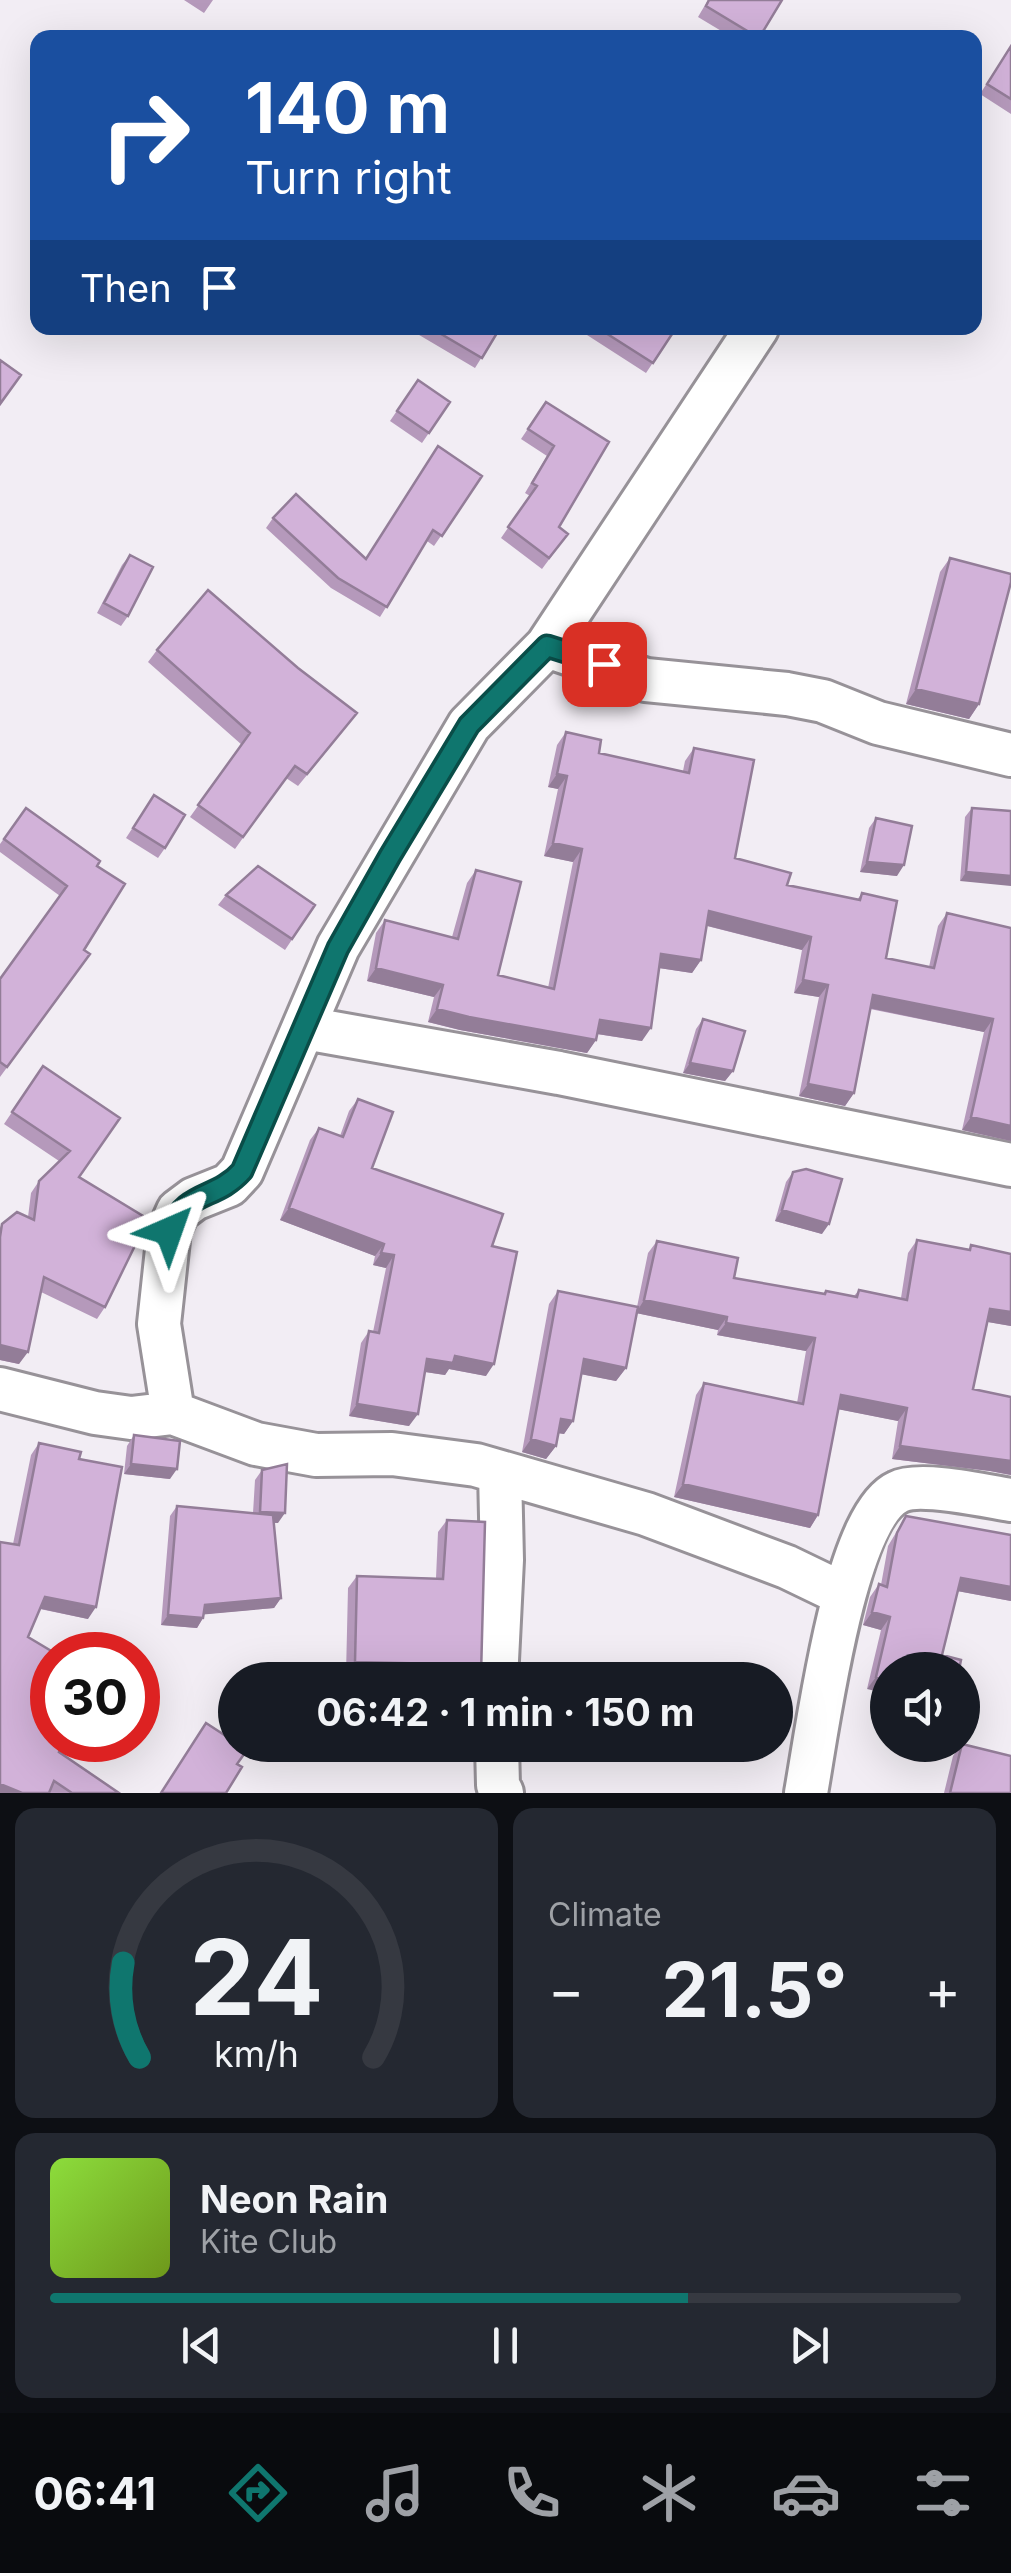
<!DOCTYPE html>
<html lang="en">
<head>
<meta charset="utf-8">
<style>
	body { margin:0; font-family:Inter,sans-serif; background:#242831; color:#f1f3f6; height:100vh; display:flex; flex-direction:column; font-size:38px; white-space:nowrap }
	* { box-sizing:border-box; margin:0 }
	p { font-size:32px; color:#9ea1a6 }
	.icon { flex:none; width:55px; height:55px; fill:none; stroke:currentColor; stroke-width:2; stroke-linecap:round; stroke-linejoin:round }
	.map { position:relative; height:1793px; overflow:hidden }
	.panel { display:flex; flex-direction:column; gap:15px; padding:15px; background:#0d0f14; flex:1 }
	.panel>* { flex:none }
	.guide { position:absolute; left:30px; top:30px; width:952px; height:305px; border-radius:20px; box-shadow:0 10px 40px #0002; background:#1a4fa0; color:#fff; overflow:hidden }
	.buttons { position:absolute; left:870px; top:1652px; display:grid; gap:20px }
	.buttons a { display:grid; place-items:center; width:110px; height:110px; border-radius:50%; background:#171b24; box-shadow:0 10px 40px #0002; font-size:50px }
	.speed { position:absolute; left:30px; top:1632px; display:flex; gap:20px; font-size:50px; font-weight:700; text-align:center }
	.speed>* { display:grid; place-content:center; width:130px; height:130px; border-radius:50%; background:#171b24; box-shadow:0 10px 40px #0002; line-height:1 }
	.speed .limit { border:15px solid #d22; background:#fff; color:#111 }
	.pin { position:absolute; display:grid; place-items:center; width:85px; height:85px; color:#fff; margin:-42px; border-radius:20px; box-shadow:0 5px 15px #0006 }
	.me { position:absolute; width:110px; margin:-55px; rotate:43deg; stroke-linejoin:round; filter:drop-shadow(0 0 8px #0008) }
	.turn { display:flex; align-items:center; gap:35px; height:210px; padding:0 50px; font-size:45px }
	.turn .icon { width:130px; height:130px; stroke-width:2.5 }
	.turn b { display:block; font-size:70px; line-height:85px }
	.then { display:flex; align-items:center; height:95px; padding:0 50px; background:#0003; gap:20px; font-size:38px }
	.big { font-size:75px; font-weight:700; line-height:1.1 }
	.panel .tile { flex:1; display:flex; flex-direction:column; justify-content:center; gap:15px; min-width:0; padding:0 35px; border-radius:20px; background:#242831 }
	.panel .dial { align-items:center; gap:0 }
	.dial svg { height:260px; overflow:visible; fill:none; stroke:#363941; stroke-width:7; stroke-linecap:round; text-anchor:middle }
	.dial text { fill:#f1f3f6; stroke:none }
	.song { display:flex; align-items:center; gap:30px }
	.cover { width:120px; height:120px; border-radius:15px; background:linear-gradient(135deg,hsl(90 70% 55%),hsl(80 70% 35%)) }
	.played { height:10px; border-radius:5px; background:linear-gradient(90deg,#0f766e 70%,#363941 70%) }
	.keys { display:flex; justify-content:space-around; direction:ltr }
	.heat { display:flex; justify-content:space-between; align-items:center; font-size:55px; direction:ltr }
	.panel .tiles { flex:1; display:grid; gap:15px; grid-template-columns:1fr 1fr }
	.tile:last-child { grid-column:span 2 }
	.trip { position:absolute; left:218px; top:1662px; width:575px; height:100px; border-radius:50px; background:#171b24; box-shadow:0 10px 40px #0002; font-weight:700; line-height:100px; text-align:center }
	.menu { display:flex; height:160px; justify-content:space-around; align-items:center; background:#090b0e; color:#9ea1a6 }
	.menu .icon { width:70px; height:70px }
	.menu .current { color:#0f766e }
	.menu b { font-size:45px; color:#f1f3f6 }
	.map>svg:first-child { display:block }
</style>
</head>
<body>
<div class="map">
<svg width="1011" height="1793" viewBox="0 0 1011 1793">
	<rect width="100%" height="100%" fill="#f2edf4"/>
	<g fill="none" stroke-linecap="round" stroke-linejoin="round">
		<defs>
			<path id="minor" d="M 547,646 L 646,680 L 787,694 L 823,701 L 878,723 L 1011,755
				M 305,1028 L 559,1073 L 1011,1165
				M 0,1389 L 95,1413 L 131,1418 L 173,1413 L 256,1444 L 316,1455 L 392,1454 L 476,1465 L 646,1514 L 787,1567 L 843,1594
				M 173,1413 L 159,1324 L 169,1231 L 178,1211 L 194,1199 L 229,1185 L 242,1171 L 338,947 L 469,725 L 547,646 L 757,328
				M 496,1680 L 502,1560 L 500,1472
				M 497,1745 L 498,1785 L 502,1793
				M 806,1793 C 817,1733 844,1517 898,1492 C 919,1481 986,1496 1011,1500"/>
		</defs>
		<use href="#minor" stroke="#979298" stroke-width="48"/>
		<use href="#minor" stroke="#fff" stroke-width="42"/>
	</g>
	<path fill="#b599bb" d="M 184,0 L 213,0 L 204,13 Z
		M 708,0 L 782,0 L 759,38 L 733,38 L 698,17 Z
		M 1011,46 L 1011,114 L 980,94 Z
		M 410,328 L 500,328 L 475,368 L 409,329 Z
		M 591,328 L 676,328 L 646,373 L 587,335 Z
		M 418,380 L 450,402 L 422,443 L 390,421 Z
		M 546,402 L 609,442 L 559,527 L 568,534 L 542,569 L 501,538 L 530,496 L 525,493 L 547,456 L 521,439 Z
		M 482,476 L 434,546 L 427,541 L 380,617 L 331,588 L 266,528 L 273,518 L 366,559 Z
		M 130,555 L 128,616 L 121,626 L 97,613 L 122,565 Z
		M 950,558 L 979,704 L 969,719 L 906,704 L 940,572 Z
		M 157,650 L 348,725 L 298,786 L 286,778 L 235,849 L 190,817 L 242,745 L 148,662 Z
		M 566,732 L 599,753 L 683,771 L 685,761 L 694,748 L 735,858 L 787,885 L 857,900 L 862,893 L 886,958 L 929,967 L 938,926 L 947,913 L 1011,928 L 1011,1141 L 962,1130 L 984,1032 L 870,1009 L 854,1093 L 845,1106 L 799,1096 L 819,997 L 794,993 L 802,950 L 707,926 L 701,960 L 692,973 L 659,968 L 642,1041 L 597,1034 L 596,1040 L 587,1053 L 460,1030 L 428,1022 L 434,997 L 367,981 L 376,933 L 385,920 L 452,937 L 467,883 L 476,870 L 498,975 L 548,988 L 573,862 L 544,856 L 558,789 L 548,787 L 557,745 Z
		M 154,795 L 165,848 L 158,858 L 126,838 Z
		M 26,808 L 97,866 L 84,950 L 90,954 L 0,1077 L 0,979 L 60,896 L 0,852 L 0,844 Z
		M 972,808 L 1011,811 L 960,881 L 965,817 Z
		M 876,818 L 897,876 L 860,872 L 869,828 Z
		M 226,895 L 315,905 L 285,950 L 218,905 Z
		M 703,1019 L 733,1071 L 725,1081 L 683,1073 L 696,1029 Z
		M 43,1066 L 79,1177 L 105,1307 L 97,1319 L 41,1292 L 19,1364 L 0,1360 L 0,1228 L 2,1224 L 28,1217 L 31,1193 L 39,1181 L 59,1161 L 4,1124 Z
		M 358,1099 L 372,1168 L 492,1246 L 486,1376 L 449,1369 L 445,1375 L 425,1372 L 409,1426 L 349,1416 L 361,1343 L 369,1331 L 373,1332 L 386,1268 L 373,1265 L 375,1256 L 280,1220 L 310,1140 L 319,1128 L 340,1136 L 349,1111 Z
		M 793,1172 L 822,1234 L 775,1221 L 786,1182 Z
		M 917,1240 L 969,1249 L 971,1245 L 1011,1254 L 1011,1326 L 988,1322 L 973,1389 L 1011,1397 L 1011,1475 L 990,1471 L 892,1459 L 898,1421 L 838,1409 L 818,1515 L 810,1528 L 674,1497 L 696,1395 L 704,1383 L 797,1403 L 806,1351 L 717,1335 L 718,1330 L 636,1313 L 626,1368 L 616,1381 L 581,1374 L 573,1421 L 564,1434 L 558,1433 L 556,1446 L 546,1459 L 522,1452 L 549,1304 L 558,1291 L 637,1307 L 648,1253 L 657,1241 L 734,1278 L 823,1294 L 826,1291 L 854,1296 L 859,1290 L 901,1298 L 908,1253 Z
		M 134,1435 L 170,1479 L 124,1474 L 127,1446 Z
		M 39,1443 L 79,1459 L 88,1619 L 40,1609 L 28,1637 L 59,1752 L 119,1793 L 0,1793 L 13,1544 L 31,1455 Z
		M 262,1470 L 278,1523 L 274,1523 L 281,1598 L 274,1608 L 204,1614 L 203,1618 L 197,1628 L 161,1625 L 170,1516 L 177,1506 L 253,1513 L 255,1480 Z
		M 906,1516 L 1011,1601 L 957,1591 L 867,1689 L 881,1630 L 863,1625 L 870,1597 L 879,1584 L 881,1585 L 888,1546 Z
		M 447,1520 L 477,1680 L 434,1680 L 434,1676 L 346,1674 L 348,1588 L 357,1576 L 436,1578 L 438,1532 Z
		M 961,1745 L 1011,1793 L 944,1793 L 953,1756 Z"/>
	<path fill="#937d98" d="M 916,689 L 979,704 L 969,719 L 906,704 Z
		M 557,774 L 567,776 L 558,789 L 548,787 Z
		M 553,843 L 582,849 L 573,862 L 544,856 Z
		M 867,862 L 904,865 L 897,876 L 860,872 Z
		M 966,872 L 1011,876 L 1011,886 L 960,881 Z
		M 709,911 L 811,937 L 802,950 L 700,924 Z
		M 661,954 L 701,960 L 692,973 L 652,967 Z
		M 376,968 L 443,985 L 434,997 L 367,981 Z
		M 803,980 L 828,985 L 819,997 L 794,993 Z
		M 873,995 L 993,1019 L 984,1032 L 864,1007 Z
		M 437,1009 L 596,1040 L 587,1053 L 460,1030 L 428,1022 Z
		M 600,1020 L 651,1028 L 642,1041 L 591,1033 Z
		M 690,1063 L 733,1071 L 725,1081 L 683,1073 Z
		M 808,1084 L 854,1093 L 845,1106 L 799,1096 Z
		M 971,1117 L 1011,1126 L 1011,1141 L 962,1130 Z
		M 289,1208 L 384,1244 L 375,1256 L 280,1220 Z
		M 782,1210 L 829,1224 L 822,1234 L 775,1221 Z
		M 381,1253 L 394,1255 L 386,1268 L 373,1265 Z
		M 644,1300 L 727,1317 L 718,1330 L 636,1313 Z
		M 990,1309 L 1011,1312 L 1011,1326 L 982,1321 Z
		M 726,1323 L 815,1338 L 806,1351 L 717,1335 Z
		M 0,1345 L 28,1352 L 19,1364 L 0,1360 Z
		M 455,1356 L 494,1364 L 486,1376 L 449,1369 L 445,1375 L 419,1371 L 427,1359 Z
		M 584,1359 L 626,1368 L 616,1381 L 575,1373 Z
		M 841,1395 L 907,1408 L 898,1421 L 832,1408 Z
		M 357,1404 L 418,1414 L 409,1426 L 349,1416 Z
		M 561,1419 L 573,1421 L 564,1434 L 551,1432 Z
		M 531,1439 L 556,1446 L 546,1459 L 522,1452 Z
		M 900,1446 L 1011,1461 L 1011,1475 L 990,1471 L 892,1459 Z
		M 131,1464 L 177,1469 L 170,1479 L 124,1474 Z
		M 683,1484 L 818,1515 L 810,1528 L 674,1497 Z
		M 260,1512 L 285,1513 L 278,1523 L 252,1522 Z
		M 961,1578 L 1011,1587 L 1011,1601 L 952,1590 Z
		M 45,1597 L 96,1607 L 88,1619 L 37,1608 Z
		M 281,1598 L 274,1608 L 198,1615 L 205,1605 Z
		M 872,1612 L 890,1617 L 881,1630 L 863,1625 Z
		M 168,1615 L 203,1618 L 197,1628 L 161,1625 Z
		M 355,1662 L 442,1664 L 434,1676 L 346,1674 Z
		M 442,1671 L 481,1675 L 477,1680 L 435,1680 Z
		M 876,1677 L 888,1680 L 888,1694 L 867,1689 Z
		M 0,1784 L 22,1793 L 0,1793 Z"/>
	<path fill="#d2b2d9" stroke="#937d98" stroke-width="2.5" d="M 709,0 L 782,0 L 759,38 L 706,6 Z
		M 1011,46 L 1011,99 L 987,84 Z
		M 431,328 L 500,328 L 482,358 Z
		M 598,328 L 676,328 L 653,363 Z
		M 0,360 L 21,375 L 0,404 Z
		M 418,380 L 450,402 L 429,433 L 397,411 Z
		M 546,402 L 609,442 L 559,527 L 568,534 L 549,558 L 508,527 L 537,486 L 532,483 L 554,446 L 528,429 Z
		M 438,446 L 482,476 L 442,536 L 433,530 L 387,607 L 338,578 L 273,518 L 296,494 L 366,559 Z
		M 130,555 L 153,567 L 128,616 L 104,603 Z
		M 950,558 L 1011,574 L 1011,582 L 979,704 L 916,689 Z
		M 208,590 L 298,668 L 357,713 L 307,774 L 295,766 L 243,837 L 198,805 L 250,733 L 157,650 Z
		M 566,732 L 601,740 L 599,753 L 689,773 L 694,748 L 754,760 L 735,858 L 791,873 L 787,885 L 860,900 L 862,893 L 897,901 L 886,958 L 934,968 L 947,913 L 1011,928 L 1011,1126 L 971,1117 L 993,1019 L 873,995 L 854,1093 L 808,1084 L 828,985 L 803,980 L 811,937 L 709,911 L 701,960 L 661,954 L 651,1028 L 600,1020 L 596,1040 L 469,1017 L 437,1009 L 443,985 L 376,968 L 385,920 L 458,939 L 476,870 L 521,882 L 498,975 L 554,989 L 582,849 L 553,843 L 567,776 L 557,774 Z
		M 154,795 L 185,815 L 165,848 L 133,828 Z
		M 26,808 L 100,861 L 97,866 L 125,884 L 84,950 L 90,954 L 7,1067 L 0,1062 L 0,979 L 67,886 L 4,839 Z
		M 972,808 L 1011,811 L 1011,876 L 966,872 Z
		M 876,818 L 912,826 L 904,865 L 867,862 Z
		M 258,866 L 315,905 L 292,939 L 226,895 Z
		M 703,1019 L 745,1031 L 733,1071 L 690,1063 Z
		M 43,1066 L 120,1118 L 79,1177 L 148,1219 L 105,1307 L 44,1277 L 28,1352 L 0,1345 L 0,1237 L 2,1224 L 17,1212 L 34,1220 L 39,1181 L 70,1151 L 12,1112 Z
		M 358,1099 L 393,1112 L 372,1168 L 503,1214 L 492,1246 L 517,1252 L 494,1364 L 455,1356 L 453,1363 L 427,1359 L 418,1414 L 357,1404 L 369,1331 L 379,1333 L 394,1255 L 381,1253 L 384,1244 L 289,1208 L 319,1128 L 343,1137 Z
		M 806,1169 L 842,1179 L 829,1224 L 782,1210 L 793,1172 Z
		M 917,1240 L 970,1250 L 971,1245 L 1011,1254 L 1011,1312 L 990,1309 L 973,1389 L 1011,1397 L 1011,1461 L 900,1446 L 907,1408 L 841,1395 L 818,1515 L 683,1484 L 704,1383 L 803,1404 L 815,1338 L 726,1323 L 727,1317 L 644,1300 L 657,1241 L 738,1258 L 734,1278 L 825,1294 L 826,1291 L 857,1297 L 859,1290 L 907,1300 Z
		M 558,1291 L 638,1307 L 626,1368 L 584,1359 L 573,1421 L 561,1419 L 556,1446 L 531,1439 Z
		M 134,1435 L 180,1441 L 177,1469 L 131,1464 Z
		M 39,1443 L 81,1452 L 79,1459 L 122,1467 L 96,1607 L 45,1597 L 28,1637 L 58,1655 L 52,1655 L 52,1740 L 66,1740 L 59,1752 L 119,1793 L 72,1793 L 54,1781 L 49,1793 L 22,1793 L 0,1784 L 0,1542 L 19,1545 Z
		M 287,1464 L 285,1513 L 260,1512 L 262,1470 Z
		M 177,1506 L 273,1515 L 281,1598 L 205,1605 L 203,1618 L 168,1615 Z
		M 906,1516 L 1011,1535 L 1011,1587 L 961,1578 L 942,1655 L 961,1660 L 959,1670 L 888,1670 L 888,1680 L 876,1677 L 890,1617 L 872,1612 L 879,1584 L 887,1587 L 897,1533 Z
		M 447,1520 L 485,1522 L 481,1675 L 442,1671 L 442,1664 L 355,1662 L 357,1576 L 443,1579 Z
		M 206,1723 L 235,1742 L 235,1745 L 240,1745 L 247,1750 L 237,1764 L 242,1767 L 226,1793 L 161,1793 Z
		M 962,1744 L 1011,1756 L 1011,1793 L 950,1793 Z"/>
	<g fill="none" stroke-linecap="round" stroke-linejoin="round">
		<defs>
			<path id="route" d="M 169,1231 C 187,1189 215,1201 242,1171 L 338,948 L 390,856 L 469,725 L 547,646 L 604,664"/>
		</defs>
		<use href="#route" stroke="#0a4d48" stroke-width="25"/>
		<use href="#route" stroke="#0f766e" stroke-width="18"/>
	</g>
</svg>
<div class="buttons">
<a><svg class="icon" aria-label="sound" viewBox="0 0 24 24"><path d="M4 9h4l5-4v14l-5-4H4zM17 9q2 3 0 6"/></svg></a>
</div>
<div class="speed"><div class="limit">30</div></div>
<div class="pin" style="left:604px;top:664px;background:#d93025"><svg class="icon" aria-label="arrive" viewBox="0 0 24 24"><path d="M6 21V4h12l-3 4 3 4H6"/></svg></div>
<svg class="me" style="left:169px;top:1231px" viewBox="-20 -20 40 40"><path d="M0-17L14 15 0 8-14 15z" fill="#0f766e" stroke="#fff" stroke-width="4"/></svg>
<div class="trip">06:42 · 1 min · 150 m</div>
<div class="guide">
<div class="turn"><svg class="icon" aria-label="right" viewBox="0 0 24 24"><path d="M7 20v-9h11M14 6l5 5-5 5"/></svg><div><b>140 m</b>Turn right</div></div>
<div class="then">Then<svg class="icon" aria-label="arrive" viewBox="0 0 24 24"><path d="M6 21V4h12l-3 4 3 4H6"/></svg></div>
</div>
</div>
<section class="panel">
<div class="tiles">
<div class="tile dial"><svg viewBox="0 0 100 80">
<path d="M14 69A42 42 0 1 1 86 69"/>
<path d="M14 69A42 42 0 0 1 9 40" stroke="#0f766e"/>
<text x="50" y="56" font-size="32" font-weight="700">24</text>
<text x="50" y="72" font-size="11">km/h</text>
</svg></div>
<div class="tile"><p>Climate</p>
<div class="heat"><a>−</a><b class="big">21.5°</b><a>+</a></div>
</div>
<div class="tile">
<div class="song"><i class="cover"></i><div><b>Neon Rain</b><p>Kite Club</p></div></div>
<div class="played"></div>
<div class="keys"><svg class="icon" aria-label="previous" viewBox="0 0 24 24"><path d="M18 5L8 12l10 7zM5 5v14"/></svg><svg class="icon" aria-label="pause" viewBox="0 0 24 24"><path d="M8 5v14M16 5v14"/></svg><svg class="icon" aria-label="next" viewBox="0 0 24 24"><path d="M6 5l10 7-10 7zM19 5v14"/></svg></div>
</div>
</div>
</section>
<nav class="menu">
<b>06:41</b>
<svg class="icon current" aria-label="directions" viewBox="0 0 24 24"><path d="M12 3l9 9-9 9-9-9zM9 14v-3h6M13 9l2 2-2 2"/></svg>
<svg class="icon" aria-label="music" viewBox="0 0 24 24"><path d="M9 18V5l10-2v13"/><circle cx="6" cy="18" r="3"/><circle cx="16" cy="16" r="3"/></svg>
<svg class="icon" aria-label="phone" viewBox="0 0 24 24"><path d="M5 4h4l2 5-3 2q2 4 5 5l2-3 5 2v4C11 20 4 13 5 4z"/></svg>
<svg class="icon" aria-label="climate" viewBox="0 0 24 24"><path d="M12 3v18M4 7l16 10M4 17L20 7"/></svg>
<svg class="icon" aria-label="car" viewBox="0 0 24 24"><path d="M5 17H2v-5l4-1 3-4h7l3 4 3 1v5h-3M9 17h6M6 11h13"/><circle cx="7" cy="17" r="2"/><circle cx="17" cy="17" r="2"/></svg>
<svg class="icon" aria-label="filters" viewBox="0 0 24 24"><path d="M4 7h16M4 17h16"/><circle cx="9" cy="7" r="2"/><circle cx="15" cy="17" r="2"/></svg>
</nav>
</body>
</html>
